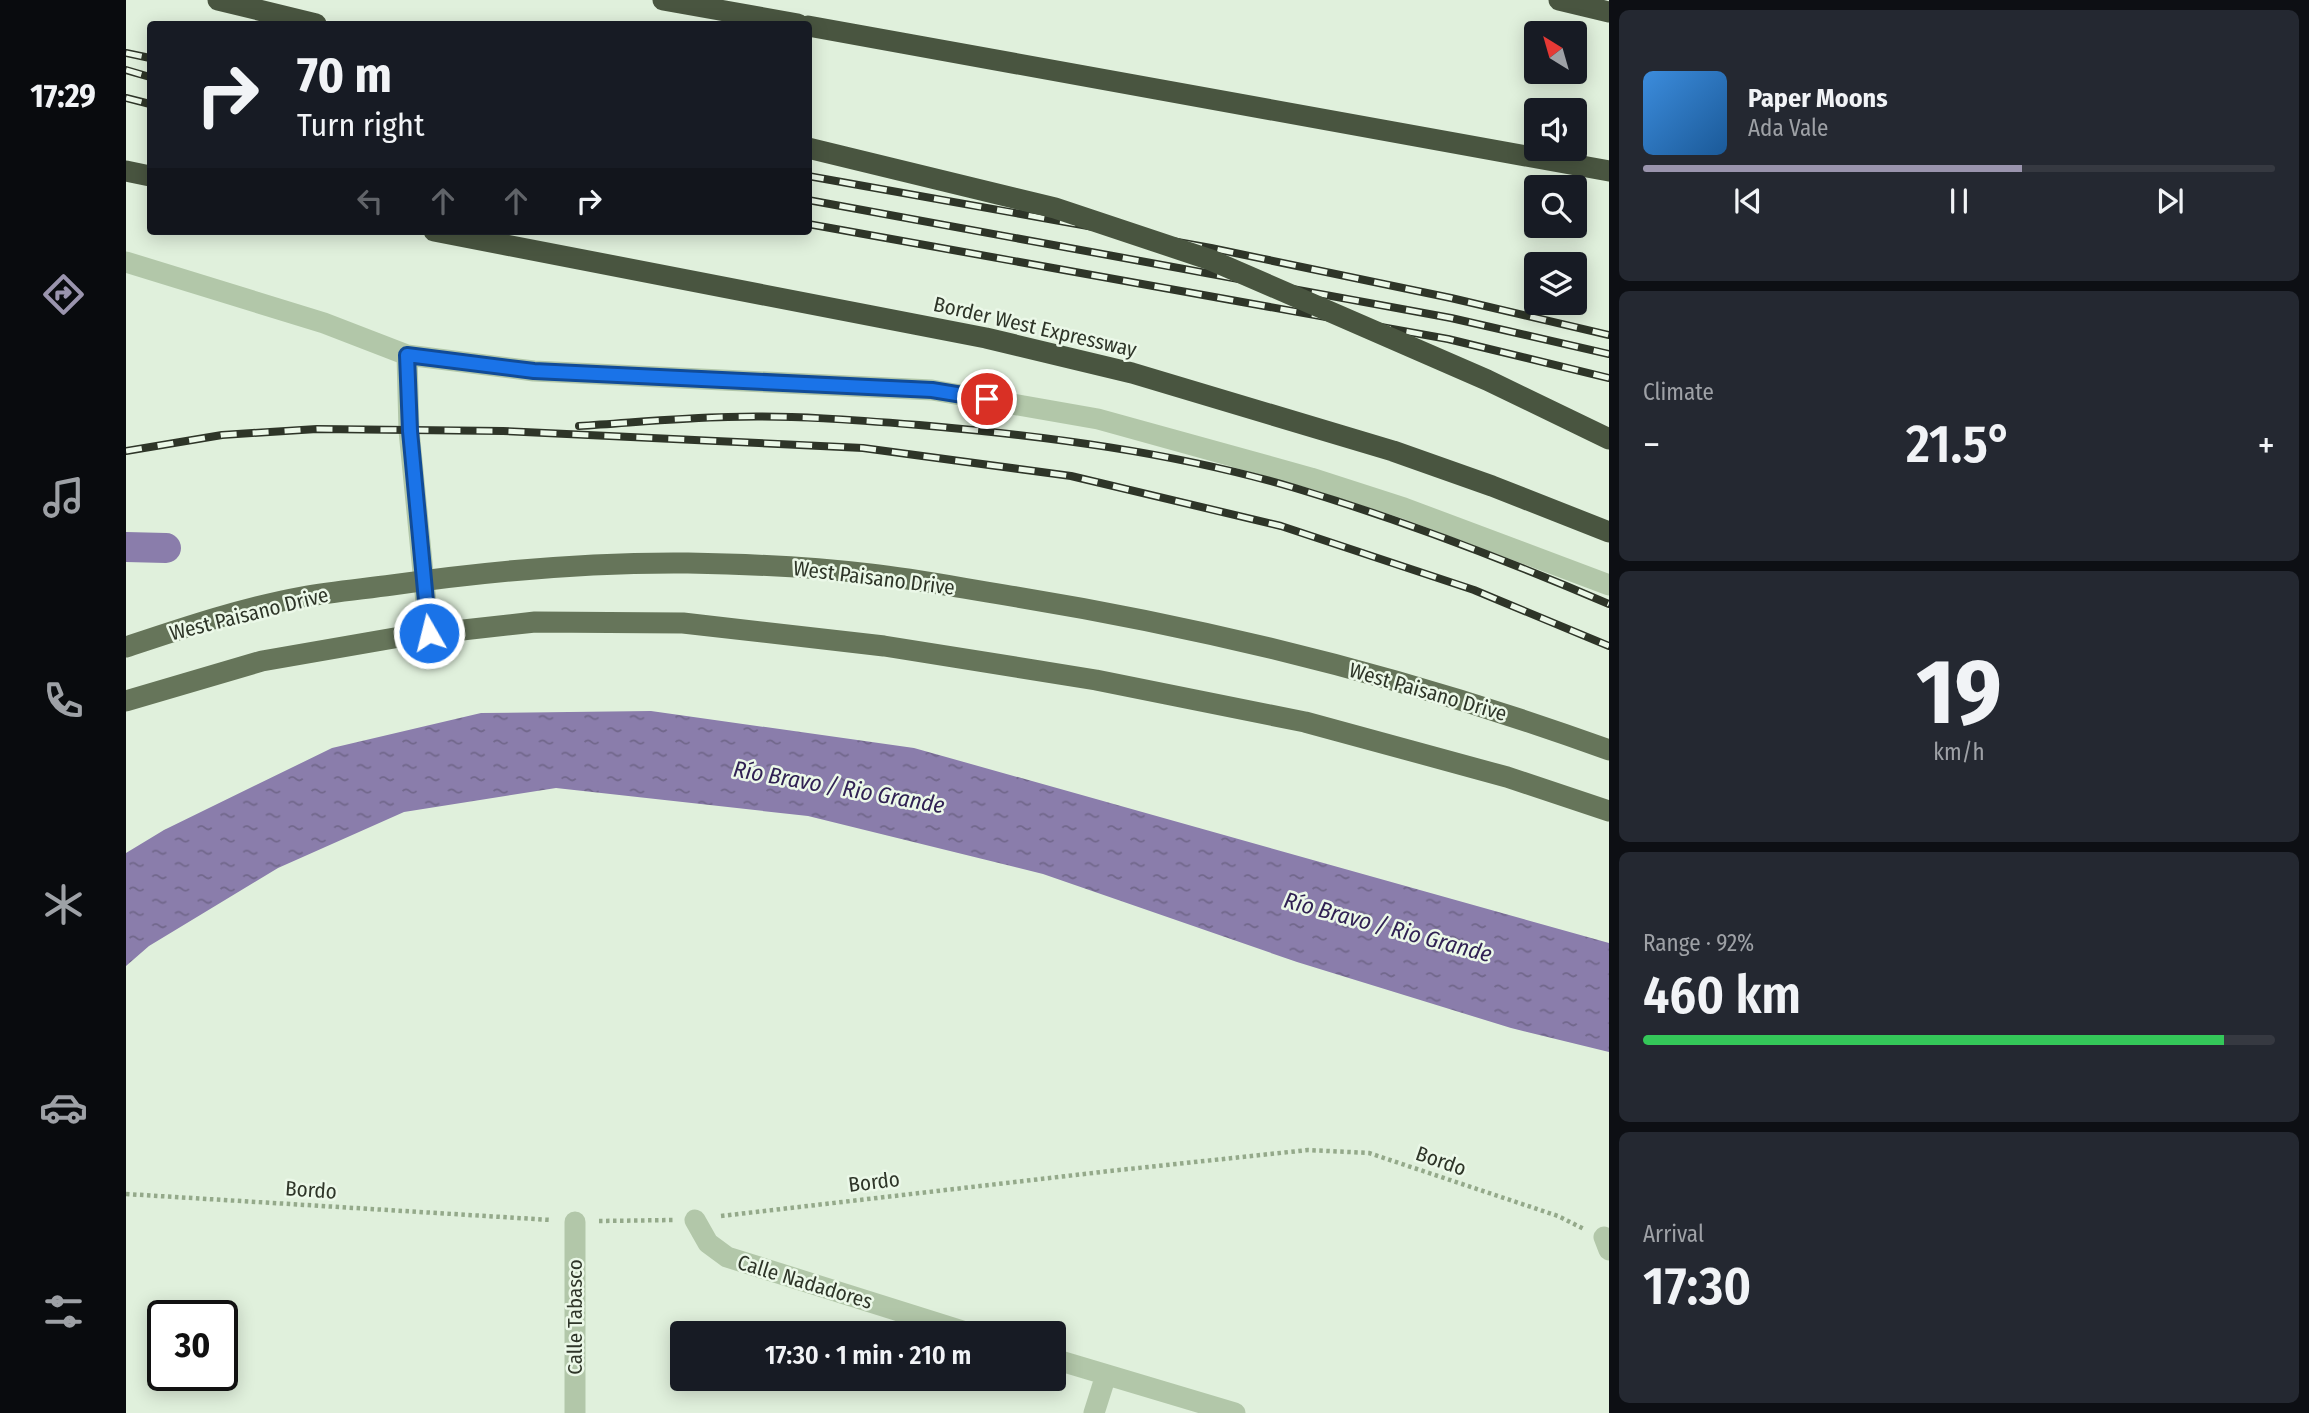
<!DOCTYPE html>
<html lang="en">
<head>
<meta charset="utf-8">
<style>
	body { margin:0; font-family:"Fira Sans Condensed",sans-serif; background:#242831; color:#f1f3f6; height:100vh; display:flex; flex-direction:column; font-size:26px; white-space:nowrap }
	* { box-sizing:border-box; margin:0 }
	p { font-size:23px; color:#9ea1a6 }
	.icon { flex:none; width:38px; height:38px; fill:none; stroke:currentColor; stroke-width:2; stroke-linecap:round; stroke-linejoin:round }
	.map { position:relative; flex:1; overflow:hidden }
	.drawer { display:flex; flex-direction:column; gap:10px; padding:10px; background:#0d0f14; width:700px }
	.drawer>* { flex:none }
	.banner { position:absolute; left:21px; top:21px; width:665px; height:214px; border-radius:7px; box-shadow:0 4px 18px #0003; background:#171b24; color:#f1f3f6; overflow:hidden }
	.needle { width:46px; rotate:323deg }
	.fabs { position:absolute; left:1398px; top:21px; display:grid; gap:14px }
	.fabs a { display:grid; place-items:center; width:63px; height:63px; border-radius:7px; background:#171b24; box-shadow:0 4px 18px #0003; font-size:35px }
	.speed { position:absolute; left:21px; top:1300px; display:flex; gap:14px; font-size:35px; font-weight:700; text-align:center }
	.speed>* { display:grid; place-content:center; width:91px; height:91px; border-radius:50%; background:#171b24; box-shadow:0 4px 18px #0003; line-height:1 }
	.speed .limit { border:4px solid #111; border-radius:10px; background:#fff; color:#111 }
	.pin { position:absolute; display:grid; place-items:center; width:60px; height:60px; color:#fff; margin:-30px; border:4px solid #fff; border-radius:50%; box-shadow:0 2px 7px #0007 }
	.me { position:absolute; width:77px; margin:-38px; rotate:352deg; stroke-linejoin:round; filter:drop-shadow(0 0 5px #0008) }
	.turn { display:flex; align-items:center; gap:24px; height:147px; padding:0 35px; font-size:32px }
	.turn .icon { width:91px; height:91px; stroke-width:2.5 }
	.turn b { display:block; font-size:49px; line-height:60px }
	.lanes { display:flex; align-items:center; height:66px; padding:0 35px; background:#0003; justify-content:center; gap:35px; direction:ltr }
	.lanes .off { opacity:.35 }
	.big { font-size:52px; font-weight:600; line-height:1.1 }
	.drawer .tile { flex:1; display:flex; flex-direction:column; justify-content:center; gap:10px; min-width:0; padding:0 24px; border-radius:10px; background:#242831 }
	.drawer .dial { align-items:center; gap:0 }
	.dial b { font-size:91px; line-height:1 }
	.song { display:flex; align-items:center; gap:21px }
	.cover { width:84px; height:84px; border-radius:10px; background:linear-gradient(135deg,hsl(210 70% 55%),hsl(210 70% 35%)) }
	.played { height:7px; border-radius:4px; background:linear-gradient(90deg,#9a94ad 60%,#363941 60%) }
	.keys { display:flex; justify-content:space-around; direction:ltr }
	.heat { display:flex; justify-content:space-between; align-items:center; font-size:38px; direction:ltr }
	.charge { height:10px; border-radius:5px; background:linear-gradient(90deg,#34c759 92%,#363941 0) }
	.trip { position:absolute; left:544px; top:1321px; width:396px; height:70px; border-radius:7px; background:#171b24; box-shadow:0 4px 18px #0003; font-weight:600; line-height:70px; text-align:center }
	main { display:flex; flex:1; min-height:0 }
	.tab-bar { display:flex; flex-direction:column; width:126px; justify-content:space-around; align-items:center; background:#090b0e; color:#9ea1a6 }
	.tab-bar .icon { width:49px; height:49px }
	.tab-bar .selected { color:#9a94ad }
	.tab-bar b { font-size:32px; color:#f1f3f6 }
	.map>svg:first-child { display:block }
</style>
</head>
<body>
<main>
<nav class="tab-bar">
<b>17:29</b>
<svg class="icon selected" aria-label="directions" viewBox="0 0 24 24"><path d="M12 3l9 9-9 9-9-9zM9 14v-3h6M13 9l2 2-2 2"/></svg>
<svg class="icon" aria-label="music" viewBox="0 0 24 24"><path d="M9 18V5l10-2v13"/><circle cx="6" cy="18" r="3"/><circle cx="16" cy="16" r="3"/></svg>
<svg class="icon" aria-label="phone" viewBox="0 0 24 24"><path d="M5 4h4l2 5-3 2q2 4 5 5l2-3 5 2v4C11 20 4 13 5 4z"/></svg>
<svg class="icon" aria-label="climate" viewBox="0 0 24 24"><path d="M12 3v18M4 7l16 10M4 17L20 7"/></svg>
<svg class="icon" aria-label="car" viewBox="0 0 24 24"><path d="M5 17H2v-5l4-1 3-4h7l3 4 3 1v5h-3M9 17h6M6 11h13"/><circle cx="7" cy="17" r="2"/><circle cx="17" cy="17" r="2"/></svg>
<svg class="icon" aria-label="filters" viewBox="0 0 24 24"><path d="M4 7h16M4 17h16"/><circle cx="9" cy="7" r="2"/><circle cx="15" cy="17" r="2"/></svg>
</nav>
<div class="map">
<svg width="1483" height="1413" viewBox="0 0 1483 1413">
	<defs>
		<pattern id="water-ripples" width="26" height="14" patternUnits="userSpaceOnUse" patternTransform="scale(1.75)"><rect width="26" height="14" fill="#8a7dab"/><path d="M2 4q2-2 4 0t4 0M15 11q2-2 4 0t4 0" fill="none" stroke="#71678b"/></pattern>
	</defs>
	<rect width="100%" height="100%" fill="#e0f0dc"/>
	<path fill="url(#water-ripples)" d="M 525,711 L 788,748 L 1483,943 L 1483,1052 L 1385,1028 L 1171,962 L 917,874 L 682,816 L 430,788 L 278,812 L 152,868 L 23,946 L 0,966 L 0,853 L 38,830 L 206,748 L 355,713 Z"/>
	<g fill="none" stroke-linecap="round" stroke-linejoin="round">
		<path stroke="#8a7dab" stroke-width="30" d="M 0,547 L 40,548"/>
		<path stroke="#94a98a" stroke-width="4.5" stroke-dasharray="3.5 3.5" stroke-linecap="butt" d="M 0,1194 L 425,1220
			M 595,1216 L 984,1171 L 1182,1150 L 1243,1153 L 1432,1216 L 1458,1229
			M 473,1221 L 548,1220"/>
		<path stroke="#b2c7a9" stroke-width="21" d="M 0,262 L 198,323 L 281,355 L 408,371 L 806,390 L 972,419 L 1185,478 L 1278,508 L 1483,585
			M 281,355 L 283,431 L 303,633
			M 569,1220 L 582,1243 L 601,1257 L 846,1334
			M 449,1222 L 449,1413
			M 1478,1237 L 1483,1250
			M 928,1359 L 1109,1413
			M 968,1413 L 980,1375"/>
		<path stroke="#66755a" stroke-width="21" d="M 0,647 C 57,628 116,608 176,597 C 206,592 236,589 266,585 C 364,571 463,562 562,563 C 623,564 684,567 744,574 C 789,579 835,588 879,595 C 1084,628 1288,679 1483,750
			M 0,701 L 136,661 L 274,637 L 409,622 L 557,623 L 758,646 L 970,680 L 1179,722 L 1381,777 L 1483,811"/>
		<path stroke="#495540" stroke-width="21" d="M 92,0 L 190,24
			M 537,0 L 672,24
			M 1433,0 L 1483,12
			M 682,26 L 1483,171
			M 0,171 L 24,176
			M 308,231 L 860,338 L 1006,373 L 1267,451 L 1366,486 L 1483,532"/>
		<defs>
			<path id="rail" d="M 0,53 L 24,58
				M 0,70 L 24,77
				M 0,98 L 24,104
				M 682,176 L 1085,248 L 1325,298 L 1483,335
				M 682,200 L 1325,318 L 1483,354
				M 682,224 L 1322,339 L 1483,378
				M 453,426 C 503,423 552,418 602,417 C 665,415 730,420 793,425 C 919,436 1047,452 1169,488 C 1276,520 1380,560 1483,604
				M 0,451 L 96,435 L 191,429 L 377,431 L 737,448 L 945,476 L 1155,526 L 1348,590 L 1483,646"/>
		</defs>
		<use href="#rail" stroke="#2e3528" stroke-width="8"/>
		<use href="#rail" stroke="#ebf8e8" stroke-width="5" stroke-dasharray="16" stroke-linecap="butt"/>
		<path stroke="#495540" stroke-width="21" d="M 682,148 L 929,208 L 1085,260 L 1361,380 L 1483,439"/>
	</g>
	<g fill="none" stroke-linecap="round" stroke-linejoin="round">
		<defs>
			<path id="route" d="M 303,633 L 284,431 L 281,355 L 408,371 L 806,390 L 861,399"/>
		</defs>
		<use href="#route" stroke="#114b97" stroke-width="18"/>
		<use href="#route" stroke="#1a73e8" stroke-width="12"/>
	</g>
	<g text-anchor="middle" stroke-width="5" stroke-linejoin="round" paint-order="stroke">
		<g font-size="21" fill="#2e3528" stroke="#ebf8e8">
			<text transform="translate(909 327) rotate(13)" y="7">Border West Expressway</text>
			<text transform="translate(748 578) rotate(7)" y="7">West Paisano Drive</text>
			<text transform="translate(123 614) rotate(-14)" y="7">West Paisano Drive</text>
			<text transform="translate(1302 692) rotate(16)" y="7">West Paisano Drive</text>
			<text transform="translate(1315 1161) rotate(19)" y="7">Bordo</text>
			<text transform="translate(748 1182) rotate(-7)" y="7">Bordo</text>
			<text transform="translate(185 1190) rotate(4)" y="7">Bordo</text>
			<text transform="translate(679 1282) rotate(17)" y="7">Calle Nadadores</text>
			<text transform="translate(449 1317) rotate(-90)" y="7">Calle Tabasco</text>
		</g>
		<g font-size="23" font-style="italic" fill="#302153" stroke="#ebf8e8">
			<text transform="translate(713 787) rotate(10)" y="8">Río Bravo / Rio Grande</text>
			<text transform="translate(1262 927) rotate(15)" y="8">Río Bravo / Rio Grande</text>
		</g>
	</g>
</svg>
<div class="fabs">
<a><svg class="needle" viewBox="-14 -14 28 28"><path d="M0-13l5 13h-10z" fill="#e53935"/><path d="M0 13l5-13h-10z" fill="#9ea1a6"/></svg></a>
<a><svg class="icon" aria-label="sound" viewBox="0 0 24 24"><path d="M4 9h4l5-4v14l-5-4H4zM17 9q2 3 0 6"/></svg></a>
<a><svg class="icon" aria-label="search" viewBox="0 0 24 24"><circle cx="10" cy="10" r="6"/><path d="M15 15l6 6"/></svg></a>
<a><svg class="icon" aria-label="layers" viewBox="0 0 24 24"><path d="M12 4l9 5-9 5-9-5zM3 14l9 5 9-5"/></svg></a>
</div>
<div class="speed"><div class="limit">30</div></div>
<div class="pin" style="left:861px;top:399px;background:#d93025"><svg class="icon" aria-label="arrive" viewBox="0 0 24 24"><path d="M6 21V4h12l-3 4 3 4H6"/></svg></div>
<svg class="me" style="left:303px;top:633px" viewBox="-20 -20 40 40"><circle r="17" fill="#1a73e8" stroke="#fff" stroke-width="3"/><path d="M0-11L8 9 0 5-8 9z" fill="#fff"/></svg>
<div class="trip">17:30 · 1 min · 210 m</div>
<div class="banner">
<div class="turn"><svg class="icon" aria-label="right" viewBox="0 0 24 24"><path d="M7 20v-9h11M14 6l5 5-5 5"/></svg><div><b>70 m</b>Turn right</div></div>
<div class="lanes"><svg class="icon off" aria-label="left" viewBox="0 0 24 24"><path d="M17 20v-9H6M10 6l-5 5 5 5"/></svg><svg class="icon off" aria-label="ahead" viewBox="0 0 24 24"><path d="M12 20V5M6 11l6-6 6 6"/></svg><svg class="icon off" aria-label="ahead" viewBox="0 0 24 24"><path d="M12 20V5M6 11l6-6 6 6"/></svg><svg class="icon" aria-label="right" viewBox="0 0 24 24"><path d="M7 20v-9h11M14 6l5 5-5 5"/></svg></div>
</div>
</div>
<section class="drawer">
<div class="tile">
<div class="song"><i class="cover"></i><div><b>Paper Moons</b><p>Ada Vale</p></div></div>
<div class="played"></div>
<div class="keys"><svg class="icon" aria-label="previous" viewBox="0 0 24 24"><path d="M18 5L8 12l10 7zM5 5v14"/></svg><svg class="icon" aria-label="pause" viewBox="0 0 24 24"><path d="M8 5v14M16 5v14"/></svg><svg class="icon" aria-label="next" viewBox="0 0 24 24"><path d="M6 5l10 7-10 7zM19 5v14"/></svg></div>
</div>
<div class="tile"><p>Climate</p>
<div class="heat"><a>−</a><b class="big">21.5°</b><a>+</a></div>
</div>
<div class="tile dial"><b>19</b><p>km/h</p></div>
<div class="tile"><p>Range · 92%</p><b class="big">460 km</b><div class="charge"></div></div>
<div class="tile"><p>Arrival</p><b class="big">17:30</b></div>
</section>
</main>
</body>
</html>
